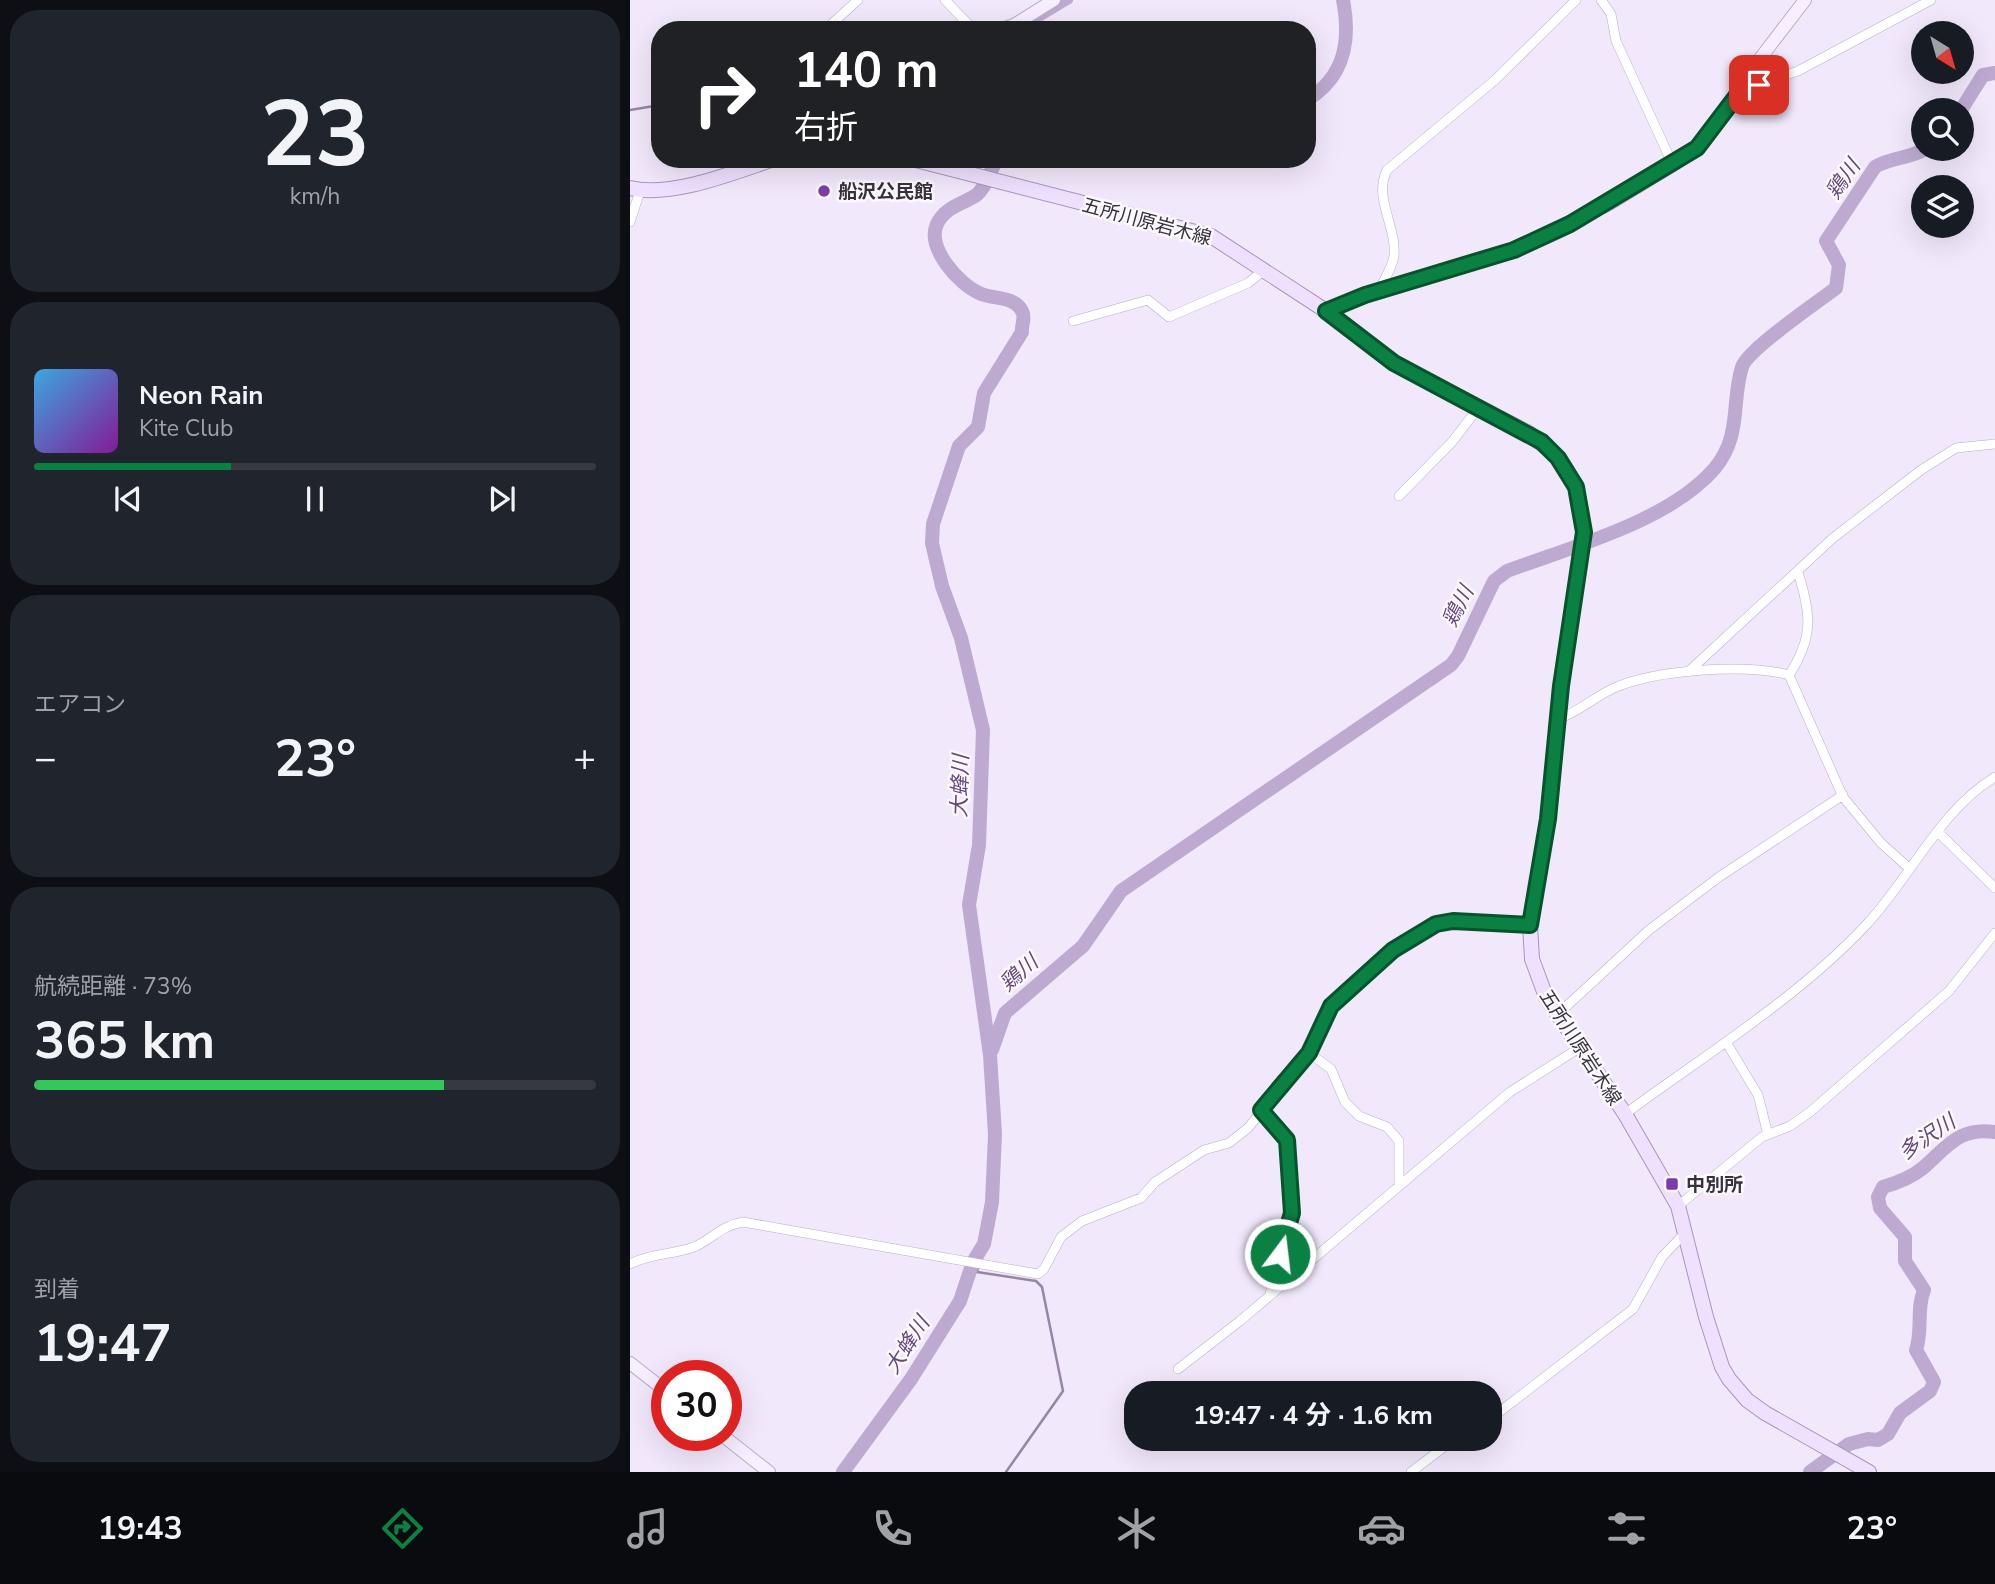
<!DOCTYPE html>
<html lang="ja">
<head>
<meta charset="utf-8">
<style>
	body { margin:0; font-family:"Nunito Sans","Noto Sans JP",sans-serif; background:#20242c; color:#f1f3f6; height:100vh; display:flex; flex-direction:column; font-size:26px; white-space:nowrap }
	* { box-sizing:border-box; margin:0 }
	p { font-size:23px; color:#9ea1a6 }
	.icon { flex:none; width:38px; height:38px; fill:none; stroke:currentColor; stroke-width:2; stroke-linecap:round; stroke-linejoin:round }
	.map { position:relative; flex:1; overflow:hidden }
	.panel { display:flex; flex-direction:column; gap:10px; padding:10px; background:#0d0f14; width:630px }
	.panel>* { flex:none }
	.banner { position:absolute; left:21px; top:21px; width:665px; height:147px; border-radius:28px; box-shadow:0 7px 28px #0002; background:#202124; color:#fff; overflow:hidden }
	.needle { width:46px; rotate:143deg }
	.tools { position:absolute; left:1281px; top:21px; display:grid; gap:14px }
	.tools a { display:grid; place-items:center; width:63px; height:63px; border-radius:50%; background:#171b24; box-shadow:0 7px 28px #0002; font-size:35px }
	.speed { position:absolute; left:21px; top:1360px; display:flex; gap:14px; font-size:35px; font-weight:700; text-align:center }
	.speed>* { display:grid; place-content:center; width:91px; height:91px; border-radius:50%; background:#171b24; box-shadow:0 7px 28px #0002; line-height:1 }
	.speed .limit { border:10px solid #d22; background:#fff; color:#111 }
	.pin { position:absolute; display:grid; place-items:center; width:60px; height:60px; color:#fff; margin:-30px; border-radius:14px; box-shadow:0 4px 10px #0006 }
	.me { position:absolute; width:77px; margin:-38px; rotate:15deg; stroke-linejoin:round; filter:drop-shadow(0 0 5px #0008) }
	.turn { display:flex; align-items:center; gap:24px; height:147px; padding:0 28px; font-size:32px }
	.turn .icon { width:91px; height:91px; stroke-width:2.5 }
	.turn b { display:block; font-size:49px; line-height:60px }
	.big { font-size:52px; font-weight:700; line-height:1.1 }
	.panel .card { flex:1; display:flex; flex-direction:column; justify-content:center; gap:10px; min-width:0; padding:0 24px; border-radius:28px; background:#20242c }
	.panel .dial { align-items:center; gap:0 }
	.dial b { font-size:91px; line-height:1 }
	.song { display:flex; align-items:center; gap:21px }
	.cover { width:84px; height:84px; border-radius:10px; background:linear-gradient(135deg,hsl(200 70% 55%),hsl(290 70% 35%)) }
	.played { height:7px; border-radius:4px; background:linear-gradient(90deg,#0b8043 35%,#363941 35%) }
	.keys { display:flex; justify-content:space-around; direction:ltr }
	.heat { display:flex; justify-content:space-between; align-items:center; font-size:38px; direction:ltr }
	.charge { height:10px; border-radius:5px; background:linear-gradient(90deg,#34c759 73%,#363941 0) }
	.trip { position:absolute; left:494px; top:1381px; width:378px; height:70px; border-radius:28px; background:#171b24; box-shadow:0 7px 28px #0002; font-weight:700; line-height:70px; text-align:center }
	.tab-bar { display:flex; height:112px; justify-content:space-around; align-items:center; background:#090b0e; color:#9ea1a6 }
	.tab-bar .icon { width:49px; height:49px }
	.tab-bar .current { color:#0b8043 }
	.tab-bar b { font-size:32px; color:#f1f3f6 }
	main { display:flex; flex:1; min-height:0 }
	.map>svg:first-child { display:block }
</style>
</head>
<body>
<main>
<section class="panel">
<div class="card dial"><b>23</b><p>km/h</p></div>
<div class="card">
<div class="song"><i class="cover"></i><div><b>Neon Rain</b><p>Kite Club</p></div></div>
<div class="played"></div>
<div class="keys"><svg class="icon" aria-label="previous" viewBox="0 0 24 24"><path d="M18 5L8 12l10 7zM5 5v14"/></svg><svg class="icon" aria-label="pause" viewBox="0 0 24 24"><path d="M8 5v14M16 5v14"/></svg><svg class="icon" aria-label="next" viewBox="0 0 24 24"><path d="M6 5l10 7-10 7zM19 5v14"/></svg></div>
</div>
<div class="card"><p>エアコン</p>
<div class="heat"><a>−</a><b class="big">23°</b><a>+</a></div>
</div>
<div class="card"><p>航続距離 · 73%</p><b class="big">365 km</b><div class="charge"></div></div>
<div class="card"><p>到着</p><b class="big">19:47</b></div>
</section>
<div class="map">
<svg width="1365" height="1472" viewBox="0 0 1365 1472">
	<rect width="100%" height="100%" fill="#f2e8fc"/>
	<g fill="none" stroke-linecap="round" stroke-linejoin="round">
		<path stroke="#9686a4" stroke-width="2.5" d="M 0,110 L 30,105
			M 354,1244 L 347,1272 L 406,1281 L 412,1287 L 433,1391 L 376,1472"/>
		<path stroke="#beaad1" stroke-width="8" d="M 389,30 L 439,0"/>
		<path stroke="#beaad1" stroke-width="14" d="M 677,100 C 715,77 721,41 713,0
			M 1331,110 L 1353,75 L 1365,73
			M 362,1050 L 375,1013 L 453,946 L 491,891 L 821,665 L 828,656 L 864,581 L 877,571 C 941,547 1040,521 1085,468 C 1112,435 1101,402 1112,367 C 1118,349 1188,302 1206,288 L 1209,265 L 1196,241 L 1245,167 C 1260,157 1279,159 1295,149
			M 213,1472 L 281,1379 L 330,1301 L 343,1262 L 354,1244 L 362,1202 L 365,1134 L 360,1055 L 339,905 L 349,845 L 353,730 L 331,638 L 312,586 L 302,543 L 303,524 L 329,446 L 348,427 L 354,393 L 392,332 C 391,325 396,318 392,311 C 383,295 363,300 349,293 C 329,284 296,248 307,224 C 315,207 332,204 345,196 C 356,189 360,169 368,159
			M 1180,1472 L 1219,1444 L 1238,1439 L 1248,1440 L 1258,1434 L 1270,1413 L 1300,1391 L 1304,1382 L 1286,1350 C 1293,1330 1286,1310 1294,1290 L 1275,1261 L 1275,1237 L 1250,1208 L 1248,1197 L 1253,1187 C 1267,1183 1282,1177 1293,1168 C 1318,1146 1329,1127 1365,1132"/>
		<defs>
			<path id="street" d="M 315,0 L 344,30
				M 971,0 L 981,14 L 986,41 L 1043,165
				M 195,30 L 228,0
				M 1111,90 L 1168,71 L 1301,0
				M 0,222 L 10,191
				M 748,291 C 754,280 762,269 764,256 C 767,227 743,197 757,170 L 865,80 L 946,0
				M 443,321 L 518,300 L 539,317 L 618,283 L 634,270
				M 769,496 L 822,442 L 848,408
				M 1058,672 L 1203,538 L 1291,470 L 1326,448 L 1365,444
				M 1159,675 L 1213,797 L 1251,843 L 1280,869
				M 1159,675 C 1184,637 1181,614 1168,572
				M 928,719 C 949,712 964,697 984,688 C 1025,670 1115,663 1159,675
				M 1309,833 L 1365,888
				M 927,1015 L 1019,930 L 1089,877 L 1213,795
				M 1096,1042 L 1128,1095 L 1138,1135
				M 679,1053 L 701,1069 L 715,1102 L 729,1116 L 757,1127 L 769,1141 L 769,1186
				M 631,1110 L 657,1140 L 660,1180 L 662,1213 L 640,1294
				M 995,1114 C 1075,1055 1169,997 1237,924 C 1280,878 1310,810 1365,777
				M 1048,1206 L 1132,1137 L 1160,1126 L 1180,1112 L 1319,991 L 1365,933
				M 0,1264 C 21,1253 42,1255 64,1247 C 83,1239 90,1226 113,1222 L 408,1274 L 414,1269 L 431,1237 L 452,1221 L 511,1198 L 525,1182 L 545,1169 L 574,1150 L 599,1143 L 618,1128 L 679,1053 L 701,1006 L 763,950 L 806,924 L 823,921 L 900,925
				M 548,1369 L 610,1321 L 880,1092 L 949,1048
				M 859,1420 L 1003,1309 L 1032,1257 L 1054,1234
				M 781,1472 L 826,1438"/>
			<path id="secondary" d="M 369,30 L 384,25 L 424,0
				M 696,311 L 735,295 L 884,250 L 979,204 L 1043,165 L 1067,148 L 1083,130 L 1129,60 L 1175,0
				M 0,1363 L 37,1392
				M 92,1435 L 139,1472"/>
			<path id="primary" d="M 282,159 L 581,236 L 696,311 L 764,363 L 899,433 L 928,458 L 946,487 L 954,532 L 931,686 L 918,819 L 900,925 L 902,959 L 916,997 L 995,1114 L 1048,1206 L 1076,1317 L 1092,1367 L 1099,1379 L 1117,1400 L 1135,1413 L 1239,1472
				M 0,188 C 41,198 105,172 144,159"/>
		</defs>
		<use href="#street" stroke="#b9aec5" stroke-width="10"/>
		<use href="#secondary" stroke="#b9aec5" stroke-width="14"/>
		<use href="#primary" stroke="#a895bb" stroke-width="16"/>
		<use href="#street" stroke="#fff" stroke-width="9"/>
		<use href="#secondary" stroke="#f7efff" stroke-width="12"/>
		<use href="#primary" stroke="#efe0ff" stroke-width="14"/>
	</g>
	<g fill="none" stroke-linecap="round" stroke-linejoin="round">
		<defs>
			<path id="route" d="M 650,1254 L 662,1213 L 657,1140 L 631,1110 L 679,1053 L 701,1006 L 763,950 L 806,924 L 823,921 L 900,925 L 918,819 L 931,686 L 954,532 L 946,487 L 928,458 L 912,442 L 764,363 L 696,311 L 735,295 L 884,250 L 940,224 L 1067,148 L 1111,90 L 1129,85"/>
		</defs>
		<use href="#route" stroke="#07532c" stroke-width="18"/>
		<use href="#route" stroke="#0b8043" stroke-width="12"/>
	</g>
	<g fill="#7e3bae" stroke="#fcf9fe" stroke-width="2.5">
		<circle cx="194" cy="191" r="7"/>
		<rect x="1035" y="1177" width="14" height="14" rx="3.5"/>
	</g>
	<g text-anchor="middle" stroke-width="5" stroke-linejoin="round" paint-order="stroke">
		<g font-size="19" font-weight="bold" fill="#37323c" stroke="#fcf9fe" text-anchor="start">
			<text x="208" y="198">船沢公民館</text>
			<text x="1056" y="1191">中別所</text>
		</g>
		<g font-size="19" fill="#37323c" stroke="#fcf9fe">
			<text transform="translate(517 221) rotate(15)" y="7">五所川原岩木線</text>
			<text transform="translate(951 1047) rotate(57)" y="7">五所川原岩木線</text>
		</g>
		<g font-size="21" font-style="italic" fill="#65487d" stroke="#fcf9fe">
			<text transform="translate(1213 179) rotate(-55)" y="7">鶏川</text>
			<text transform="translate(828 606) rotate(-63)" y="7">鶏川</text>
			<text transform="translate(330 786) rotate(-88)" y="7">大蜂川</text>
			<text transform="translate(389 973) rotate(-41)" y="7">鶏川</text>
			<text transform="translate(1297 1137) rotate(-34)" y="7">多沢川</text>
			<text transform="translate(277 1345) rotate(-57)" y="7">大蜂川</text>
		</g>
	</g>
</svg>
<div class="tools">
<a><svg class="needle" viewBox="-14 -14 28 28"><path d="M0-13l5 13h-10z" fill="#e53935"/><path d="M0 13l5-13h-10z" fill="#9ea1a6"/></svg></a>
<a><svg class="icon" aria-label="search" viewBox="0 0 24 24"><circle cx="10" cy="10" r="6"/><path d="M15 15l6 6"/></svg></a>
<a><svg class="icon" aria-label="layers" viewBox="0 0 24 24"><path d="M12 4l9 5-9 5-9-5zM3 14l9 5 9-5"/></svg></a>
</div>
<div class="speed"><div class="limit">30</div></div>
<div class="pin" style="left:1129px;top:85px;background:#d93025"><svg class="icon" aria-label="arrive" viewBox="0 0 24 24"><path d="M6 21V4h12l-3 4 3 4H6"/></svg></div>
<svg class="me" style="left:650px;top:1254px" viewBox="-20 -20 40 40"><circle r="17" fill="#0b8043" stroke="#fff" stroke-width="3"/><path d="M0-11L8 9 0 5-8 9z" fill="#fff"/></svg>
<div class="trip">19:47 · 4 分 · 1.6 km</div>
<div class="banner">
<div class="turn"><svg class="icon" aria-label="right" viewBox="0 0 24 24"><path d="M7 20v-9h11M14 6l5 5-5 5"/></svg><div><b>140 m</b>右折</div></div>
</div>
</div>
</main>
<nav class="tab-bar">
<b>19:43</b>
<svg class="icon current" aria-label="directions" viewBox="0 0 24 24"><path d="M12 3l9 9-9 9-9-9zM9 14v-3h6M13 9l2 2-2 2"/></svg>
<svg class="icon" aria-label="music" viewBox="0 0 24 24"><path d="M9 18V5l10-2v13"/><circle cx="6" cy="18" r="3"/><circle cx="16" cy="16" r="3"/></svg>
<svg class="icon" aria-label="phone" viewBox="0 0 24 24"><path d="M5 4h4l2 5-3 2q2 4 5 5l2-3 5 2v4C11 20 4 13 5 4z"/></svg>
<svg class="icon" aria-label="climate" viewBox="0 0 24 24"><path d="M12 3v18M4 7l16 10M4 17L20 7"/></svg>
<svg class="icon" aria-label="car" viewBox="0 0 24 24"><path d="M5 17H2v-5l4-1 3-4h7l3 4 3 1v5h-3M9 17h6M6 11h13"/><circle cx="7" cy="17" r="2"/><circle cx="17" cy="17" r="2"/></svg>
<svg class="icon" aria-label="filters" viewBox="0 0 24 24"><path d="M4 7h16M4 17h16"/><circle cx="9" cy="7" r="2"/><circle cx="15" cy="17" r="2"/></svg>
<b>23°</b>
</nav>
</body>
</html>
